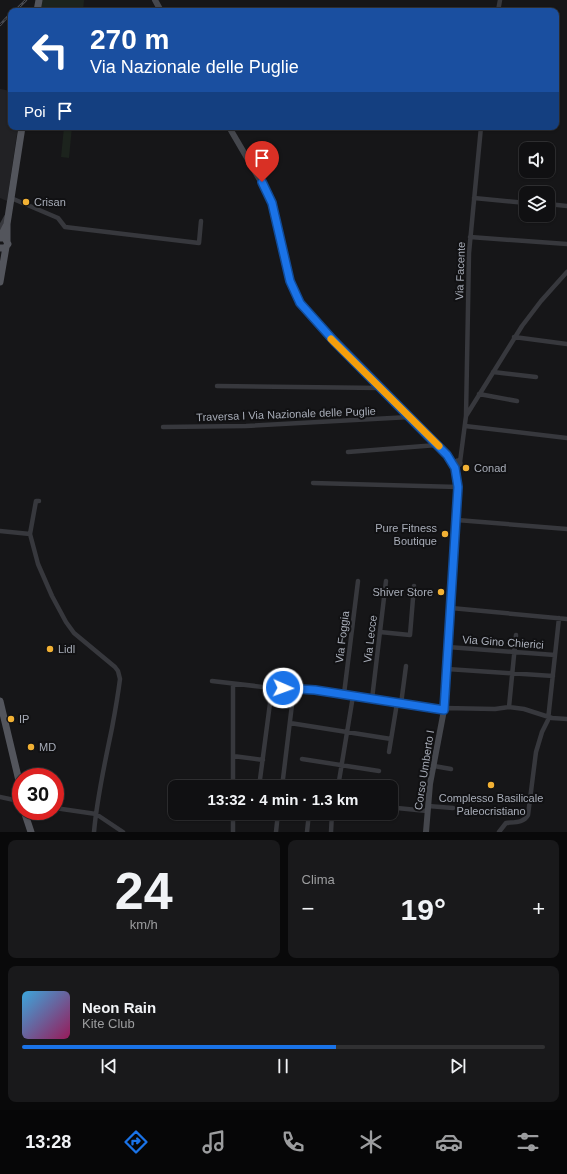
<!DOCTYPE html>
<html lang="it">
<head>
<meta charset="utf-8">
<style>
	body { margin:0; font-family:Arial,sans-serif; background:#19191b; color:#f1f3f6; height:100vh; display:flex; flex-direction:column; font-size:15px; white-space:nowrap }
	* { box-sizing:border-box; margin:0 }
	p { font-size:13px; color:#9c9d9f }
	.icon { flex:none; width:22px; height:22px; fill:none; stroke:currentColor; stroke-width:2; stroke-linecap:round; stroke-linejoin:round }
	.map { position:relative; height:832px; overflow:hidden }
	.sheet { display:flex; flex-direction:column; gap:8px; padding:8px; background:#09090a; flex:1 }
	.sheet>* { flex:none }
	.top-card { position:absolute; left:8px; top:8px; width:551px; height:122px; border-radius:8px; box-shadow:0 1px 3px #0004,0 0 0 1px #303032; background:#1a4fa0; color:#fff; overflow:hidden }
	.tools { position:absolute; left:519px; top:142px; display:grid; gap:8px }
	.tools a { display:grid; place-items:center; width:36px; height:36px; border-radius:8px; background:#101012; box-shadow:0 1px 3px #0004,0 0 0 1px #303032; font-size:20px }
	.speed { position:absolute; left:12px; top:768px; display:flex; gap:8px; font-size:20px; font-weight:700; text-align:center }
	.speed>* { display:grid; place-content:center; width:52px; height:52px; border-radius:50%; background:#101012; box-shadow:0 1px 3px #0004,0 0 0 1px #303032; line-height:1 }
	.speed .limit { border:6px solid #d22; background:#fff; color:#111 }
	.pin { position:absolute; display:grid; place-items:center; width:34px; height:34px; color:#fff; margin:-41px -17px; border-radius:50% 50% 50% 0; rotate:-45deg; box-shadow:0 0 4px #0007 }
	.pin .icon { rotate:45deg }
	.me { position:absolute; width:44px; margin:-22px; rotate:92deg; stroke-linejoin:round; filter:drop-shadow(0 0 3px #0008) }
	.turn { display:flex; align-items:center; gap:14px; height:84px; padding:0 16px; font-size:18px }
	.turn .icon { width:52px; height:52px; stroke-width:2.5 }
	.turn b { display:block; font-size:28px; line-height:34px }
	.then { display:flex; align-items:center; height:38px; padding:0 16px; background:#0003; gap:8px; font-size:15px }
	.big { font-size:30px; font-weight:800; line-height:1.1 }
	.sheet .widget { flex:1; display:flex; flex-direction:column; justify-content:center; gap:6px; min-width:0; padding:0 14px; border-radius:8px; background:#19191b }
	.sheet .dial { align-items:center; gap:0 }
	.dial b { font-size:52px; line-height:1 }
	.song { display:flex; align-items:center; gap:12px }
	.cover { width:48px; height:48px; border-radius:6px; background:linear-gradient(135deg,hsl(200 70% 55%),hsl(330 70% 35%)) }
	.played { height:4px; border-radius:2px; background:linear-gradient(90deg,#1a73e8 60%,#303032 60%) }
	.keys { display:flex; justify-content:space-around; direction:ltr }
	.heat { display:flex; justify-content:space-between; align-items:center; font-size:22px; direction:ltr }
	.sheet .tiles { flex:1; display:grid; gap:8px; grid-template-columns:1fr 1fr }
	.widget:last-child { grid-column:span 2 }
	.trip { position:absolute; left:168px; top:780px; width:230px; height:40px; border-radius:8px; background:#101012; box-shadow:0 1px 3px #0004,0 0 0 1px #303032; font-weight:800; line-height:40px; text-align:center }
	.tabs { display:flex; height:64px; justify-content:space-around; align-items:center; background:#060607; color:#9c9d9f }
	.tabs .icon { width:28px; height:28px }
	.tabs .active { color:#1a73e8 }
	.tabs b { font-size:18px; color:#f1f3f6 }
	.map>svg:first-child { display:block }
</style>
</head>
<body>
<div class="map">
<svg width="567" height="832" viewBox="0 0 567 832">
	<rect width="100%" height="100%" fill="#161618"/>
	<path fill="#222225" d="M 0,89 L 11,91 L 11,127 L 18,127 L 7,201 L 0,198 Z"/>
	<path fill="#1c231d" d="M 42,0 L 84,0 L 83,11 L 40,11 Z
		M 64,127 L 72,127 L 69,158 L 61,157 Z"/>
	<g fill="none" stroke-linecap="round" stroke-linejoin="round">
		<path stroke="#37383d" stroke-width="4.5" d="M 498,11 L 500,0
			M 11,198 L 58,218 L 65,227 L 199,243 L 201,221
			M 474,198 L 526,203
			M 548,204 L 567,206
			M 0,228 L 6,217
			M 470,237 L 567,244
			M 514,337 L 567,344
			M 493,372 L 536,377
			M 217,386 L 381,388
			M 479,394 L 517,401
			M 466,416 L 469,253 L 481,127
			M 465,426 L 567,438
			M 163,427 L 246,426 L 410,417
			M 348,452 L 437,445
			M455.5 463a2.5 2.5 0 1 1 5 0a2.5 2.5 0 1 1-5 0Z
			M 460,462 L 466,416 L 522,326 L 541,301 L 567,272
			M 313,483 L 458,487
			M 39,501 L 36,501 L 30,534 L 38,564 L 52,596 L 66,622 L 74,633 L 115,667 L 118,671 L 120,679 C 118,695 115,712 112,728 C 105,762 97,797 94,832
			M 457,520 L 567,529
			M 0,531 L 30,534
			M 451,608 L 567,619
			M 380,632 L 410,635 L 414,586
			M 448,647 L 555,655
			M 447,669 L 553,676
			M 212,681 L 272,688 L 315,690 L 444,710
			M 344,694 L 358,581
			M 372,699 L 386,581
			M 401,704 L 406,666
			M 509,707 L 516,635
			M 444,708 L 495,709 L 509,707 L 524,709 L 552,718 L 567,719
			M 290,723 L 391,739
			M 389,752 L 397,703
			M 233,756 L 263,760
			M 302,759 L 379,771
			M 434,766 L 451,769
			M 233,787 L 233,684
			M 259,787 L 272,688
			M 282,787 L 294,688
			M 338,787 L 353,696
			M 0,797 L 19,801
			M 428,806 L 453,808
			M 55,808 L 96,814 L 123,832
			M 397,808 L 427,811
			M 233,832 L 233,813
			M 276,832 L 278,813
			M 307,832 L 309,813
			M 331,832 L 332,813
			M 499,832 L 506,823 C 514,822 524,823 528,815 L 536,752 L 542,732 L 548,720 L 559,618"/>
		<path stroke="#45474d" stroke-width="6" d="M 155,0 L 161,11
			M 229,127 L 267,192 L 272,203 L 290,281 L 300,303 L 326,334 L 437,445 C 449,458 457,469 458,487 L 444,710 L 430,784 L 426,832"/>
		<path stroke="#53555c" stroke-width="7" d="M 37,11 L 39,0
			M 7,241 L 7,224 L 22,127
			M 0,248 L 5,248 L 8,244 L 5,238 L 0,238 L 6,226
			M 0,282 L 6,247
			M 0,701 L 20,785 L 19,799
			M 20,804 L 21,806
			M 24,811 L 31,832"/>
		<defs>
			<path id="rail" d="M 15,11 L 26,0
				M 0,25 L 11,13"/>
		</defs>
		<use href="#rail" stroke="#4a4c52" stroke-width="2.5"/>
		<use href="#rail" stroke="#111113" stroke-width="1" stroke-dasharray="3" stroke-linecap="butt"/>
	</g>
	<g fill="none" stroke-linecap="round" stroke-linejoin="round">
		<defs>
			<path id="route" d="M 262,182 L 272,203 L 290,281 L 300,303 L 334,341 L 447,455 L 455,468 L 458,487 L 444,710 L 315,690 L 283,688"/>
		</defs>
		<use href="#route" stroke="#114b97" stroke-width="10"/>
		<use href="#route" stroke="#1a73e8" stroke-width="7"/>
		<path stroke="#f59e0b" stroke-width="7" d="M 331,339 L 439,446"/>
	</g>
	<g fill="#f2b134" stroke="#111113" stroke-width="1.5">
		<circle cx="26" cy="202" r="4"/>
		<circle cx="466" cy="468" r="4"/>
		<circle cx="445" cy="534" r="4"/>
		<circle cx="441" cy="592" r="4"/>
		<circle cx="50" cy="649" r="4"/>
		<circle cx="11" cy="719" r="4"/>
		<circle cx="31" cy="747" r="4"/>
		<circle cx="491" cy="785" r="4"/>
	</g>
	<g text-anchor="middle" stroke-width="4" stroke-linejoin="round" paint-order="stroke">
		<g font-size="11" fill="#a8adb8" stroke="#111113" text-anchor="start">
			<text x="34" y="206">Crisan</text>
			<text x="474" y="472">Conad</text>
			<text x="437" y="532" text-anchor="end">Pure Fitness<tspan x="437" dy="13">Boutique</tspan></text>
			<text x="433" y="596" text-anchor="end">Shiver Store</text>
			<text x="58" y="653">Lidl</text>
			<text x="19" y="723">IP</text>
			<text x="39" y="751">MD</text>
			<text x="491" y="802" text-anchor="middle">Complesso Basilicale<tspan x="491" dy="13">Paleocristiano</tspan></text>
		</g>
		<g font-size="11" fill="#a8adb8" stroke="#111113">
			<text transform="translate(460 271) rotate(-88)" y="4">Via Facente</text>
			<text transform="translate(286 414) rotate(-2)" y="4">Traversa I Via Nazionale delle Puglie</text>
			<text transform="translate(342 637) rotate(-83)" y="4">Via Foggia</text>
			<text transform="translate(370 639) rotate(-83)" y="4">Via Lecce</text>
			<text transform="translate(503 642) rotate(4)" y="4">Via Gino Chierici</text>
			<text transform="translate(424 770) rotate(-81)" y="4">Corso Umberto I</text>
		</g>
	</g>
</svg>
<div class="tools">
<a><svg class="icon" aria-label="sound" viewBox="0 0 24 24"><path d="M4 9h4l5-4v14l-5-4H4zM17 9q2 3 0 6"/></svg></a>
<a><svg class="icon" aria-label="layers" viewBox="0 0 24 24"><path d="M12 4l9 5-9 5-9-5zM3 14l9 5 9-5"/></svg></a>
</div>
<div class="speed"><div class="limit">30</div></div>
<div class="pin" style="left:262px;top:182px;background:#d93025"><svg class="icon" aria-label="arrive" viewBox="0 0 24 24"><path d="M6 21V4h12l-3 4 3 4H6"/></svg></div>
<svg class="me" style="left:283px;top:688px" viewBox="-20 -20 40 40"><circle r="17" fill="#1a73e8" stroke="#fff" stroke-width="3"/><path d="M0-11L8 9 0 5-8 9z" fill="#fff"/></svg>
<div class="trip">13:32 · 4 min · 1.3 km</div>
<div class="top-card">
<div class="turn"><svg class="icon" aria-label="left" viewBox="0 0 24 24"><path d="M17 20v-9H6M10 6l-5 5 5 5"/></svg><div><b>270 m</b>Via Nazionale delle Puglie</div></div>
<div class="then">Poi<svg class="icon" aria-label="arrive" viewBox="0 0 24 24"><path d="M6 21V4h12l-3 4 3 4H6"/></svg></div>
</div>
</div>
<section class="sheet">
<div class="tiles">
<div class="widget dial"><b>24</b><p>km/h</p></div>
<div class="widget"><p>Clima</p>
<div class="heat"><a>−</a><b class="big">19°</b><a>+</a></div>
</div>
<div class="widget">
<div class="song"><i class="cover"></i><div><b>Neon Rain</b><p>Kite Club</p></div></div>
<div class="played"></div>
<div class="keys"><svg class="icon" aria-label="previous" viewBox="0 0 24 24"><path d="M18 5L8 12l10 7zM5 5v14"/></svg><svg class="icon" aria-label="pause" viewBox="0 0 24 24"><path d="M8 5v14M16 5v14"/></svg><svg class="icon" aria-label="next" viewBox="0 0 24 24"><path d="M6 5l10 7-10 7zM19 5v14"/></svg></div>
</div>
</div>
</section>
<nav class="tabs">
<b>13:28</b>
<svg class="icon active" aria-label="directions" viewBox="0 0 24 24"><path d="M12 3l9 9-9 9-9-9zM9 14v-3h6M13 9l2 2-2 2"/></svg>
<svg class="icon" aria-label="music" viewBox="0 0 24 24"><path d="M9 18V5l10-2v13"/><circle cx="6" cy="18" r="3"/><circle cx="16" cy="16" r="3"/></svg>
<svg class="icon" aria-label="phone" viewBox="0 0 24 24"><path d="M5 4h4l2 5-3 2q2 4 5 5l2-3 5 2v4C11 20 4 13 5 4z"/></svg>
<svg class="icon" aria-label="climate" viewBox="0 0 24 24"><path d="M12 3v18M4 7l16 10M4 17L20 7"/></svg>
<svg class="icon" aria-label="car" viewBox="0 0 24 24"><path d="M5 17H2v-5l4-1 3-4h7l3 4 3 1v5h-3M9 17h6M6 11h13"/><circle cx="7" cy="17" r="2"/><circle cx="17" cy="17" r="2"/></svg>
<svg class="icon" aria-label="filters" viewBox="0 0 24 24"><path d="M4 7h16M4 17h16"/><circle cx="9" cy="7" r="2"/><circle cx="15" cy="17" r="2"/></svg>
</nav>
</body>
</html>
